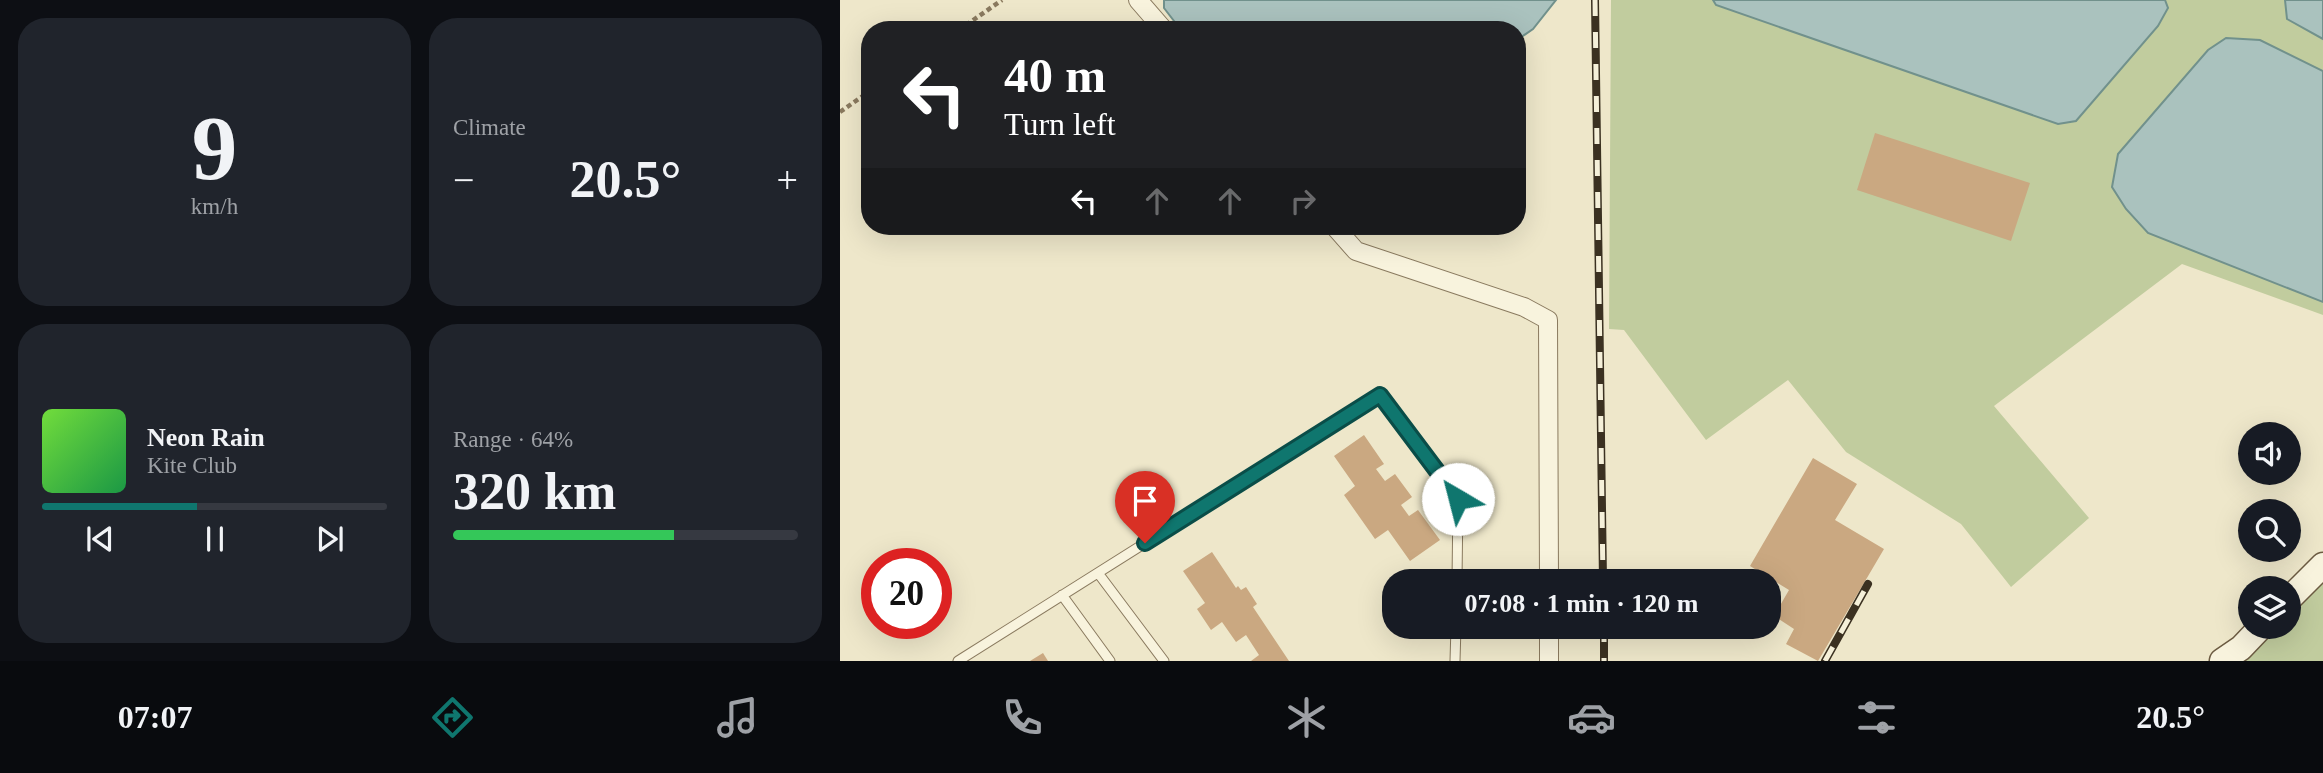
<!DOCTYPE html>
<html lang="en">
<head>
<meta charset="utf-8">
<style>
	body { margin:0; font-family:"Times New Roman",serif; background:#20242c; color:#f1f3f6; height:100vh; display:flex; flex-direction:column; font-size:26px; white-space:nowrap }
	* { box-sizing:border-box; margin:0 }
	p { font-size:23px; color:#9ea1a6 }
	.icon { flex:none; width:38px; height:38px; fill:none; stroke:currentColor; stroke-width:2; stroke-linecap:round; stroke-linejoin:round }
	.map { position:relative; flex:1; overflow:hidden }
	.sheet { display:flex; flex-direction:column; gap:18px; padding:18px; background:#0d0f14; width:840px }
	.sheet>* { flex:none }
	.banner { position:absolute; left:21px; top:21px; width:665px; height:214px; border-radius:28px; box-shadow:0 7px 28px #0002; background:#202124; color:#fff; overflow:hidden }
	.fabs { position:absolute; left:1398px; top:422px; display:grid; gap:14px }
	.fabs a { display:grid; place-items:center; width:63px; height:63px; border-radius:50%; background:#171b24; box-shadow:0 7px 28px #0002; font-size:35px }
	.speed { position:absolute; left:21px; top:548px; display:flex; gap:14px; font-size:35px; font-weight:700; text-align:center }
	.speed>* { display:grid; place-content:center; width:91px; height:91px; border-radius:50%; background:#171b24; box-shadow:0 7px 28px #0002; line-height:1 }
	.speed .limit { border:10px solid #d22; background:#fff; color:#111 }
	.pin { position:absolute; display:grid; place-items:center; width:60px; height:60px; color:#fff; margin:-72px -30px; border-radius:50% 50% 50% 0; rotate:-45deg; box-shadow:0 0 7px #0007 }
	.pin .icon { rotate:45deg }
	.me { position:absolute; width:77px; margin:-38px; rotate:323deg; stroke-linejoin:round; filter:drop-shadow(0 0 5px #0008) }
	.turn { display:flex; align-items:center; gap:24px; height:147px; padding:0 28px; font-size:32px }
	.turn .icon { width:91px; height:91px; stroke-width:2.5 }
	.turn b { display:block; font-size:49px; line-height:60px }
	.lanes { display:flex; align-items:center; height:66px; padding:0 28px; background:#0003; justify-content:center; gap:35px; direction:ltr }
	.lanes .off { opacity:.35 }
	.big { font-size:52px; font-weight:800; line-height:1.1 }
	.sheet .tile { flex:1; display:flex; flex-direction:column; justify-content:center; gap:10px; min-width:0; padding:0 24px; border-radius:28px; background:#20242c }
	.sheet .dial { align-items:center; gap:0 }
	.dial b { font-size:91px; line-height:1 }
	.song { display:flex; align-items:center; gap:21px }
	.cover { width:84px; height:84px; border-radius:10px; background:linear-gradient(135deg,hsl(100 70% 55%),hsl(140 70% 35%)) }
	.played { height:7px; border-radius:4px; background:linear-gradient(90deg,#0f766e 45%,#363941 45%) }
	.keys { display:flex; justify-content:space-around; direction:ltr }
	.heat { display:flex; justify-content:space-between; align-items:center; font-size:38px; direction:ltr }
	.charge { height:10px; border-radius:5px; background:linear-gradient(90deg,#34c759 64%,#363941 0) }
	.sheet .tiles { flex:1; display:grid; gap:18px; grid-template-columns:repeat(2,1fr) }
	.trip { position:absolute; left:542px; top:569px; width:399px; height:70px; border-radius:28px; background:#171b24; box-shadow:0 7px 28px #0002; font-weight:800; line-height:70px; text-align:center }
	.dock { display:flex; height:112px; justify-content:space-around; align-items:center; background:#090b0e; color:#9ea1a6 }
	.dock .icon { width:49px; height:49px }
	.dock .active { color:#0f766e }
	.dock b { font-size:32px; color:#f1f3f6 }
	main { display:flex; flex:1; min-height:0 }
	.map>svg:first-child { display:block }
</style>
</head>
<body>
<main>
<section class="sheet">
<div class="tiles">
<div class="tile dial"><b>9</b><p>km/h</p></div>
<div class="tile"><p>Climate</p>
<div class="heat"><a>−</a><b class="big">20.5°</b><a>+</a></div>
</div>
<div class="tile">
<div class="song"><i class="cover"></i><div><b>Neon Rain</b><p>Kite Club</p></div></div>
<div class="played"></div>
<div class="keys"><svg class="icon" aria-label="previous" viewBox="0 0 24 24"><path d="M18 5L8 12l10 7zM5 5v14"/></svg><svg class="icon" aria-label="pause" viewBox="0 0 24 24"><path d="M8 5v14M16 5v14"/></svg><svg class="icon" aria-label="next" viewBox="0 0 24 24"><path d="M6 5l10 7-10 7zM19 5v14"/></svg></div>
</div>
<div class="tile"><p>Range · 64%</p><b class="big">320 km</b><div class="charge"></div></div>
</div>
</section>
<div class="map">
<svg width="1483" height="661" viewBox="0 0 1483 661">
	<rect width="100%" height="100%" fill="#eee7ca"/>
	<path fill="#c1cc9e" d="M 771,0 L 1483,0 L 1483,315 L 1342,264 L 1154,406 L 1249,518 L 1171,587 L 1121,524 L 1006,452 L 948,380 L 866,440 L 784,330 L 769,329 Z
		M 1483,565 L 1483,661 L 1382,661 L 1422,627 L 1449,626 L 1449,599 Z"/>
	<path fill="#aac2be" stroke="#71918c" stroke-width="2" d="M 324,0 L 716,0 L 693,29 L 677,40 L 677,30 L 341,30 L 324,8 Z
		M 873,0 L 1325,0 L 1328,8 L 1318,26 L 1236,121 L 1218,124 L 876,5 Z
		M 1445,0 L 1483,0 L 1483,39 L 1447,19 Z
		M 1386,38 L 1420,40 L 1483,71 L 1483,302 L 1308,233 L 1286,209 L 1272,187 L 1278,154 L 1368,50 Z"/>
	<path fill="#caa881" d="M 1035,133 L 1190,183 L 1171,241 L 1017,190 Z
		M 524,435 L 544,464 L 536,469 L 545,481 L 555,474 L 572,497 L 561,505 L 569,516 L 578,510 L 600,540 L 570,561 L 548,530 L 535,539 L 504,495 L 515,486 L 494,456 Z
		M 973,458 L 1017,484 L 995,520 L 1044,549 L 978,661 L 946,644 L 954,629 L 934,616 L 949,590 L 910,566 Z
		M 372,552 L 396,588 L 398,586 L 401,590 L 406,587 L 417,604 L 413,607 L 449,661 L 411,661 L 419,655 L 406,635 L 396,642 L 382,622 L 371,630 L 357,609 L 365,603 L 343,571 Z
		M 203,653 L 208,661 L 190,661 Z"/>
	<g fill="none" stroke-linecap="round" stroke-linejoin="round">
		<defs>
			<path id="lane" d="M 258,573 L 324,661
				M 222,595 L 270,661
				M 118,661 L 540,395 L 618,499 L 617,581
				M 615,661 L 616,626"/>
			<path id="street" d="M 298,0 L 324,30
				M 494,226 L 516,251 L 684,307 L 708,320 L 709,581
				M 709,626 L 709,661"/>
			<path id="secondary" d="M 1449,599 L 1483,565
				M 1382,661 L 1401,648 L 1422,626"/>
		</defs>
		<use href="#lane" stroke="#8a7a5f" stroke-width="11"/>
		<use href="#street" stroke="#8a7a5f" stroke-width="20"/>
		<use href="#secondary" stroke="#6c5b42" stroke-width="27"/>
		<path stroke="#8a7a5f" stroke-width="4.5" stroke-dasharray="5 3.5" stroke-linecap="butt" d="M 119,30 L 162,0
			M 0,112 L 30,91"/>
		<use href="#lane" stroke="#f8f3dd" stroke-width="9"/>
		<use href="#street" stroke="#f8f3dd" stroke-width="18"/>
		<use href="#secondary" stroke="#f8f3dd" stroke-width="24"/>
		<defs>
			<path id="rail" d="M 755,0 L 763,581
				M 764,626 L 764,661
				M 985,661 L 1028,584"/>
		</defs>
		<use href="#rail" stroke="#3b3121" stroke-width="8"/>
		<use href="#rail" stroke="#f5f0d9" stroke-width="5" stroke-dasharray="16" stroke-linecap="butt"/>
	</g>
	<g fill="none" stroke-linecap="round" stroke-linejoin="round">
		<defs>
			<path id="route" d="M 305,543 L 540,395 L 618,499"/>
		</defs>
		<use href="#route" stroke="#0a4d48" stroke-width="18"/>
		<use href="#route" stroke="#0f766e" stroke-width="12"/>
	</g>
</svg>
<div class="fabs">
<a><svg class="icon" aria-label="sound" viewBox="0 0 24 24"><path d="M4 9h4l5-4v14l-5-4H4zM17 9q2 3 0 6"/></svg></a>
<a><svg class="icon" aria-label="search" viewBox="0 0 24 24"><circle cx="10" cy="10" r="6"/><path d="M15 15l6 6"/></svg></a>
<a><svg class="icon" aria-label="layers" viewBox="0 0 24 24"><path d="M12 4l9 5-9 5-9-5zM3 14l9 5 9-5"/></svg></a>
</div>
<div class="speed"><div class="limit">20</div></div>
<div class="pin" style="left:305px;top:543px;background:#d93025"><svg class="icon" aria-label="arrive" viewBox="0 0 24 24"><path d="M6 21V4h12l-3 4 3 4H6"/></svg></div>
<svg class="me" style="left:618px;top:499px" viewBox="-20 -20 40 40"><circle r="19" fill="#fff"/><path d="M0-13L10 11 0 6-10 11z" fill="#0f766e"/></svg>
<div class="trip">07:08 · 1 min · 120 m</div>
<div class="banner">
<div class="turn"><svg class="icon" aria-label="left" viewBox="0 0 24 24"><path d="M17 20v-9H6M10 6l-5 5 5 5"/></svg><div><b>40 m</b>Turn left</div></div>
<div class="lanes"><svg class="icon" aria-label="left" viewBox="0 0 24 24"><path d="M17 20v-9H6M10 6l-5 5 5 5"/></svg><svg class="icon off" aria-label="ahead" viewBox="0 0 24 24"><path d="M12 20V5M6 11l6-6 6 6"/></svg><svg class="icon off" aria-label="ahead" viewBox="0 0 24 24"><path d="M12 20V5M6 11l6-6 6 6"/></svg><svg class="icon off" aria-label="right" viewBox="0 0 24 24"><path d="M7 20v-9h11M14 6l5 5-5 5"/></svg></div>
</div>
</div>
</main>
<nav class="dock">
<b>07:07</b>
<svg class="icon active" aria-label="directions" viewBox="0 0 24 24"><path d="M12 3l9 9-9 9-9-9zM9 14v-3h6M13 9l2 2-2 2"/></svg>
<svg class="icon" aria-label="music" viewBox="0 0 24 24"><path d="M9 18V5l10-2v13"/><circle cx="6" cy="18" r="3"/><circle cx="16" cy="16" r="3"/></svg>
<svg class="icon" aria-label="phone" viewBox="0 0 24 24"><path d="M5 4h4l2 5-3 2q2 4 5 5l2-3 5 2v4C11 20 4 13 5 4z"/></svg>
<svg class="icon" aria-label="climate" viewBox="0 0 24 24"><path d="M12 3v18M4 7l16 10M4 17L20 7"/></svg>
<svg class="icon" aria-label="car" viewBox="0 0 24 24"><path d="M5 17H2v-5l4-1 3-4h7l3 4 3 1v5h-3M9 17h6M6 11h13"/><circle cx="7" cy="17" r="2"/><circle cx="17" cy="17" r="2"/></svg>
<svg class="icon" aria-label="filters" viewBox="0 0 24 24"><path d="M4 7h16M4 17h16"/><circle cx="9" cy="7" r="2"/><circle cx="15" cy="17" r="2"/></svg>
<b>20.5°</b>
</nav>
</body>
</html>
